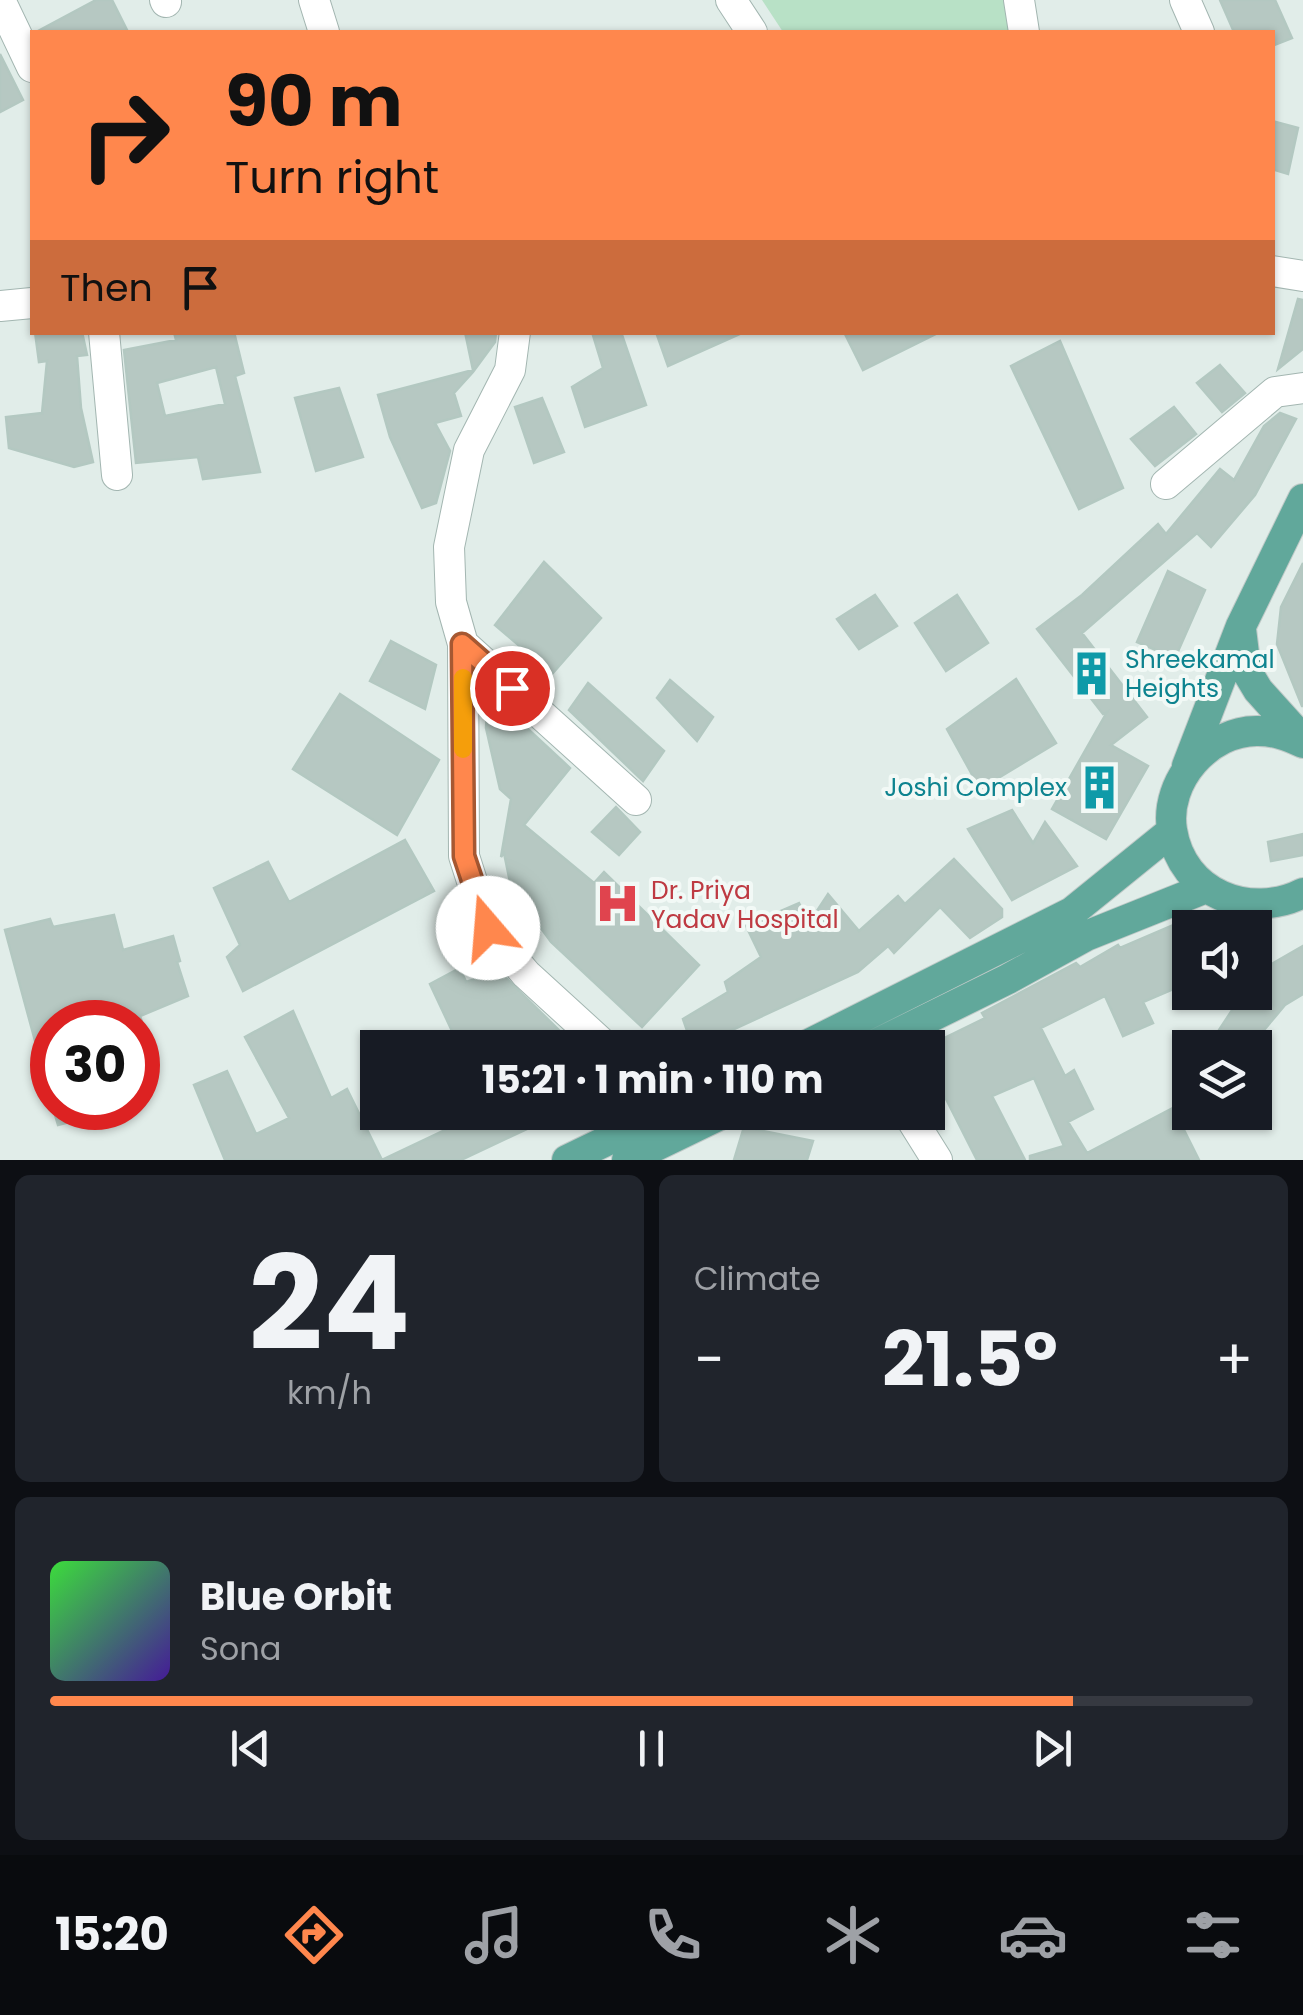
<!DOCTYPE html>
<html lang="en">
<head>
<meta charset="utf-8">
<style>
	body { margin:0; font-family:Poppins,sans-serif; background:#20242c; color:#f1f3f6; height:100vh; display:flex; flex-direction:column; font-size:38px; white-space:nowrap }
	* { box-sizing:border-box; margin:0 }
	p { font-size:32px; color:#9ea1a6 }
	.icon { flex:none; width:55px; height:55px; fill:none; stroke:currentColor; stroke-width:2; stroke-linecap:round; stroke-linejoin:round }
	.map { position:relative; height:1160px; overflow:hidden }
	.panel { display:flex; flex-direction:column; gap:15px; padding:15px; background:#0d0f14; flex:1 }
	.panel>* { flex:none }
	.guide { position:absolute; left:30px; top:30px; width:1245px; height:305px; border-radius:0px; box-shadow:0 2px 8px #0004; background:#ff874d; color:#111; overflow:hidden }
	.buttons { position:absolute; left:1172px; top:910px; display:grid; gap:20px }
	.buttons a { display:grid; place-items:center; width:100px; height:100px; border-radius:0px; background:#171b24; box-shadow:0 2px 8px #0004; font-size:50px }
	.speed { position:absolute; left:30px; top:1000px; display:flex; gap:20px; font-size:50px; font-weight:700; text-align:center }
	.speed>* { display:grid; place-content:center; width:130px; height:130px; border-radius:50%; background:#171b24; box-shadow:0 2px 8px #0004; line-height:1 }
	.speed .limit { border:15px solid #d22; background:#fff; color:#111 }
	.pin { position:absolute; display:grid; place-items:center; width:85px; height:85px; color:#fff; margin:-42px; border:5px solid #fff; border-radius:50%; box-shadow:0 2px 10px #0007 }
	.me { position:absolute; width:110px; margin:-55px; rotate:342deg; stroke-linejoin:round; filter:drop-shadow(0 0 8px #0008) }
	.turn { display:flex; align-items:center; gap:35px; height:210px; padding:0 30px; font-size:45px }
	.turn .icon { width:130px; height:130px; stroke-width:2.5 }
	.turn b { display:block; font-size:70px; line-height:85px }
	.then { display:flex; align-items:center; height:95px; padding:0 30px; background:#0003; gap:20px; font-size:38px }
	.big { font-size:75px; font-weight:700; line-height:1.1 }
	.panel .card { flex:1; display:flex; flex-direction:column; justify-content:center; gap:15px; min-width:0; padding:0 35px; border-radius:15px; background:#20242c }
	.panel .dial { align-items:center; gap:0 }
	.dial b { font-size:130px; line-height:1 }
	.song { display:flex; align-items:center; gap:30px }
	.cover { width:120px; height:120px; border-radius:15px; background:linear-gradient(135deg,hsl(120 70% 55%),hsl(260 70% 35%)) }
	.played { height:10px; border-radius:5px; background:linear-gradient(90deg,#ff874d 85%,#363941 85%) }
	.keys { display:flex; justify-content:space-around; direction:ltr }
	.heat { display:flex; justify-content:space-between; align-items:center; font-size:55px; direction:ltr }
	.panel .tiles { flex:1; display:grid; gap:15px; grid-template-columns:1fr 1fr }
	.card:last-child { grid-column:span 2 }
	.trip { position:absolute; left:360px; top:1030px; width:585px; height:100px; border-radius:0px; background:#171b24; box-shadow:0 2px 8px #0004; font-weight:700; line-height:100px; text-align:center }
	.menu { display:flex; height:160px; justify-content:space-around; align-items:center; background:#090b0e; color:#9ea1a6 }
	.menu .icon { width:70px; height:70px }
	.menu .current { color:#ff874d }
	.menu b { font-size:45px; color:#f1f3f6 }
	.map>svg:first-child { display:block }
</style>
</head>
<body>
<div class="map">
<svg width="1303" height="1160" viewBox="0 0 1303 1160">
	<rect width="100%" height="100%" fill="#e1ede9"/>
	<path fill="#b8e1c6" d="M 762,0 L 1012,0 L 1015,32 L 783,32 Z"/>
	<path fill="#b6c8c2" stroke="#b3c8c1" stroke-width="2.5" fill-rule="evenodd" d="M 96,0 L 112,0 L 128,32 L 36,32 Z
		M 1220,0 L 1275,0 L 1292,38 L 1272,46 L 1272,32 L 1234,32 Z
		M 0,54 L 23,100 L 0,112 Z
		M 1272,121 L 1298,128 L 1288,174 L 1272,169 Z
		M 1298,299 L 1303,300 L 1303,349 L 1278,369 Z
		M 35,332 L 82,332 L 87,355 L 77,356 L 81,408 L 93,462 L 74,467 L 9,448 L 6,417 L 42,413 L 47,361 L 39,362 Z
		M 174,332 L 234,332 L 244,373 L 235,376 L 260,472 L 203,479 L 198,457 L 136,463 L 124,350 L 176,340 ZM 216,367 L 225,404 L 165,416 L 157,383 Z
		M 465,332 L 496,332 L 495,342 L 473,372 L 454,393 L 461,416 L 435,423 L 450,451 L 436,503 L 422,508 L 390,437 L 378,395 L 473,370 Z
		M 592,332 L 621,332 L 646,405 L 585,427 L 572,387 L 603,368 Z
		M 656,332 L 744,332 L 668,366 Z
		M 844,332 L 940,332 L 863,370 Z
		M 1060,341 L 1123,488 L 1079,509 L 1011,366 Z
		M 1220,365 L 1245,393 L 1222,412 L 1197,383 Z
		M 339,388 L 363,457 L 316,471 L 295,398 Z
		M 542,398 L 564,452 L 534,463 L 515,407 Z
		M 1174,407 L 1196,434 L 1155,466 L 1131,439 Z
		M 1280,413 L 1296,419 L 1255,495 L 1211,547 L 1197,533 L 1082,633 L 1147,717 L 1111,745 L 1148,766 L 1106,839 L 1052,809 L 1107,712 L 1103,714 L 1037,629 L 1082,595 L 1158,524 L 1166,534 L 1220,469 L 1234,480 L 1264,426 Z
		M 544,562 L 601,618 L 552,674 L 495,625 Z
		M 1303,563 L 1303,706 L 1302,706 L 1277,644 L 1281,607 Z
		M 1168,571 L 1205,590 L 1175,658 L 1137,642 Z
		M 875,595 L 897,626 L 859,649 L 837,619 Z
		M 957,595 L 988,643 L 946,671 L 915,623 Z
		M 391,641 L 436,665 L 425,709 L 370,681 Z
		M 1016,679 L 1056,743 L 980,789 L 947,729 Z
		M 670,680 L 713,717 L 697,741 L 657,698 Z
		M 588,683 L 664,751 L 643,781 L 569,710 Z
		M 488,692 L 570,768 L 524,825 L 594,883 L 604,872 L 699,965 L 642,1027 L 551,942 L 511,887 L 504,853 L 501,857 L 511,799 L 500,789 L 486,728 Z
		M 340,694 L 439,760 L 397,835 L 293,769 Z
		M 616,807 L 640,832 L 619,855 L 592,832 Z
		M 1012,810 L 1033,843 L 1045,822 L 1077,866 L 1012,900 L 968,829 Z
		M 1303,834 L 1303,855 L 1271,861 L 1268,842 Z
		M 405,840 L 434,891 L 243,991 L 227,957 L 240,945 L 214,888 L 268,862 L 289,902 Z
		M 954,859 L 1002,909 L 1002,917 L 970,938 L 940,907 L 894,953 L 888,946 L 858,972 L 693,1048 L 683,1019 L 728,992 L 725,982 L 761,957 L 746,926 L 799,903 L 809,923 L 828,894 L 859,931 L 898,896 L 905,904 Z
		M 114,915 L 123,950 L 173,936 L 180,961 L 177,962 L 188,996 L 140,1016 L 142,1022 L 52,1022 L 52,1084 L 47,1085 L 5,930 L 50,919 L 53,927 Z
		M 1176,924 L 1190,956 L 1190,982 L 1143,1002 L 1153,1023 L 1123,1036 L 1105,996 L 1041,1028 L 1065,1076 L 1074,1070 L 1093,1109 L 1068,1122 L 1087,1153 L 1173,1108 L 1199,1160 L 1030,1160 L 1030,1156 L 1064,1146 L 1034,1078 L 992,1096 L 1025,1160 L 977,1160 L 945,1097 L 928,1104 L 928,1046 L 985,1018 L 982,1013 L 1076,963 L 1080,967 L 1118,945 L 1120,948 Z
		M 1303,946 L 1303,994 L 1285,1005 L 1249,1048 L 1233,1048 L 1217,1033 L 1244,992 L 1255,992 L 1255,979 L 1270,965 Z
		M 460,968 L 466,982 L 499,971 L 577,1048 L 460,1048 L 430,984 Z
		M 293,1011 L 331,1098 L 347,1089 L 382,1160 L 483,1112 L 563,1112 L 461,1160 L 225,1160 L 194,1085 L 227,1071 L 256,1134 L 289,1118 L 245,1037 Z
		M 53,1108 L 104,1108 L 105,1113 L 58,1125 Z
		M 744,1127 L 813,1141 L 807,1160 L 734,1160 Z"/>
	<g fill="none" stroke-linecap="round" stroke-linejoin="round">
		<defs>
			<path id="minor" d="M 0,0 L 32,67
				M 165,0 L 166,2
				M 314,0 L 324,32
				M 731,0 L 752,32
				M 1019,0 L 1024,32
				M 1185,0 L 1199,32
				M 1272,271 L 1303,276
				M 0,306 L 32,303
				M 104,332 L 117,475
				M 515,332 L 510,370 L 469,450 L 449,547 L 451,602 L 463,644 L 464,856 L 487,928 L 526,974 L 607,1048
				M 1166,484 L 1275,392 L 1303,388
				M 463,644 L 636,800
				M 907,1112 L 937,1160"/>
			<path id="major" d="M 1241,629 L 1246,670 L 1258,690 L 1303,740
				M 1303,743 C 1288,736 1275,731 1258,731 C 1209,730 1164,781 1172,830 C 1182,894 1250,920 1303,893
				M 1187,766 L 1241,626 L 1303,499
				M 801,1048 L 1072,912 L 1172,831
				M 868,1048 L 1008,979 L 1086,936 L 1206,888
				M 567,1160 L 666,1112
				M 627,1160 L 726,1112"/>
		</defs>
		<use href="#minor" stroke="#a3b6b1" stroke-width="32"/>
		<use href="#major" stroke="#c0cac8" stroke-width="32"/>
		<use href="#minor" stroke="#fff" stroke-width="30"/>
		<use href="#major" stroke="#61a89b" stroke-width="30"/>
	</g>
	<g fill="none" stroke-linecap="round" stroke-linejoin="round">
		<defs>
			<path id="route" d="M 488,928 L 464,856 L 462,644 L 512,688"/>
		</defs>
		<use href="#route" stroke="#a65832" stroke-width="25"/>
		<use href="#route" stroke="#ff874d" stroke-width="18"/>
		<path stroke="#f59e0b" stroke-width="18" d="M 463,678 L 463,749"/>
	</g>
	<defs>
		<symbol id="building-bare" viewBox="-9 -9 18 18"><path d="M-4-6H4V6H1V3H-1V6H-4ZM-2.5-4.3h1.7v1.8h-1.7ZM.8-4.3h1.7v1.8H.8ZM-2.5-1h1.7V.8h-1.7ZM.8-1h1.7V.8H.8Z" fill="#0f9aa8" stroke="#f2f9f6" stroke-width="2.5" paint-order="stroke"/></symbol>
		<symbol id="hospital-bare" viewBox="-9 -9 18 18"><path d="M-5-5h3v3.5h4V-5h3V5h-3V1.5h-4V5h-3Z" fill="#e0444e" stroke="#f2f9f6" stroke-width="2.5" paint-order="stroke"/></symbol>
	</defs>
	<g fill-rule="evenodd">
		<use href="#building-bare" x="1060" y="642" width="63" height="63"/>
		<use href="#building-bare" x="1068" y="756" width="63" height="63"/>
		<use href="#hospital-bare" x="586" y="872" width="63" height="63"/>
	</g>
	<g text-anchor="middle" stroke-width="8" stroke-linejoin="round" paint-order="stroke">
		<g font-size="25" fill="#0d838f" stroke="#f2f9f6" text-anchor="start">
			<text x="1125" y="668">Shreekamal<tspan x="1125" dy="29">Heights</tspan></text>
			<text x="1067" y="796" text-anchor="end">Joshi Complex</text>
		</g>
		<g font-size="25" fill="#be3a42" stroke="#f2f9f6" text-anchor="start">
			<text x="651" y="899">Dr. Priya<tspan x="651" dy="29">Yadav Hospital</tspan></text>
		</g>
	</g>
</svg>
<div class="buttons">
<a><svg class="icon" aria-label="sound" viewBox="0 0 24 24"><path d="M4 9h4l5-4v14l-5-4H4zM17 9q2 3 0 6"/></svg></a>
<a><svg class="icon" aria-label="layers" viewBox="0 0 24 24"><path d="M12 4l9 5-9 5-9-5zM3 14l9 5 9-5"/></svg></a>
</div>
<div class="speed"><div class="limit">30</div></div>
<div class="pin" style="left:512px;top:688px;background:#d93025"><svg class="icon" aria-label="arrive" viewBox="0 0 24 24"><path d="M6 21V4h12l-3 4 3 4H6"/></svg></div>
<svg class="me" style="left:488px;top:928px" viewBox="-20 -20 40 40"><circle r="19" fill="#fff"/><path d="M0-13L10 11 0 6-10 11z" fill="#ff874d"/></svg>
<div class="trip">15:21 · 1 min · 110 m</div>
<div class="guide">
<div class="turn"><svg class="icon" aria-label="right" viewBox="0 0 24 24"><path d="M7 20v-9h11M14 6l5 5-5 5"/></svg><div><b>90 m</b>Turn right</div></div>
<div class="then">Then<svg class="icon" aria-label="arrive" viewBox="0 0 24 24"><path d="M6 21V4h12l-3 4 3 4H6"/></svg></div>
</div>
</div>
<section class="panel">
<div class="tiles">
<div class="card dial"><b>24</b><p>km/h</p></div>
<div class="card"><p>Climate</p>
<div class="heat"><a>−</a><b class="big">21.5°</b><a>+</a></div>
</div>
<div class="card">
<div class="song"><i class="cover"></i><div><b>Blue Orbit</b><p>Sona</p></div></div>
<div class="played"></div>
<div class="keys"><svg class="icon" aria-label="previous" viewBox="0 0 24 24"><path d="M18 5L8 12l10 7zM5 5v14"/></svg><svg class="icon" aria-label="pause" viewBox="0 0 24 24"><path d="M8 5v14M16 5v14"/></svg><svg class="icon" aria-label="next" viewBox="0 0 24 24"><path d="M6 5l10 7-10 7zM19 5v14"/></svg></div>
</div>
</div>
</section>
<nav class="menu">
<b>15:20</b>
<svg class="icon current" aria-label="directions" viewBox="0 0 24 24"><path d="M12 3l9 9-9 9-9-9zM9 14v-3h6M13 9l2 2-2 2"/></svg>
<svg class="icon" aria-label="music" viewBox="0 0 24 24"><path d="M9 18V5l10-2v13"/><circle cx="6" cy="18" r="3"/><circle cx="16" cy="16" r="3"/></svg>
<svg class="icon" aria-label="phone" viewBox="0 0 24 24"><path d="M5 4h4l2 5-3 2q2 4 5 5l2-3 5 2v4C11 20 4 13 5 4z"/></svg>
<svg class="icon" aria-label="climate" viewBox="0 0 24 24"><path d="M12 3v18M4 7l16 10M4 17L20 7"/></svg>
<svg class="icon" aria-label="car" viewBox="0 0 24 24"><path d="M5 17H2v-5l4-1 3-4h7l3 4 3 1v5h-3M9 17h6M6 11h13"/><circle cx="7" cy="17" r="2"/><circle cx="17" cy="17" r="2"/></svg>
<svg class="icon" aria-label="filters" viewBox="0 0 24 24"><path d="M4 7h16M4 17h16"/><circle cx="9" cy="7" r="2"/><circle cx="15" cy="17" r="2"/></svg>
</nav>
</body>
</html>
